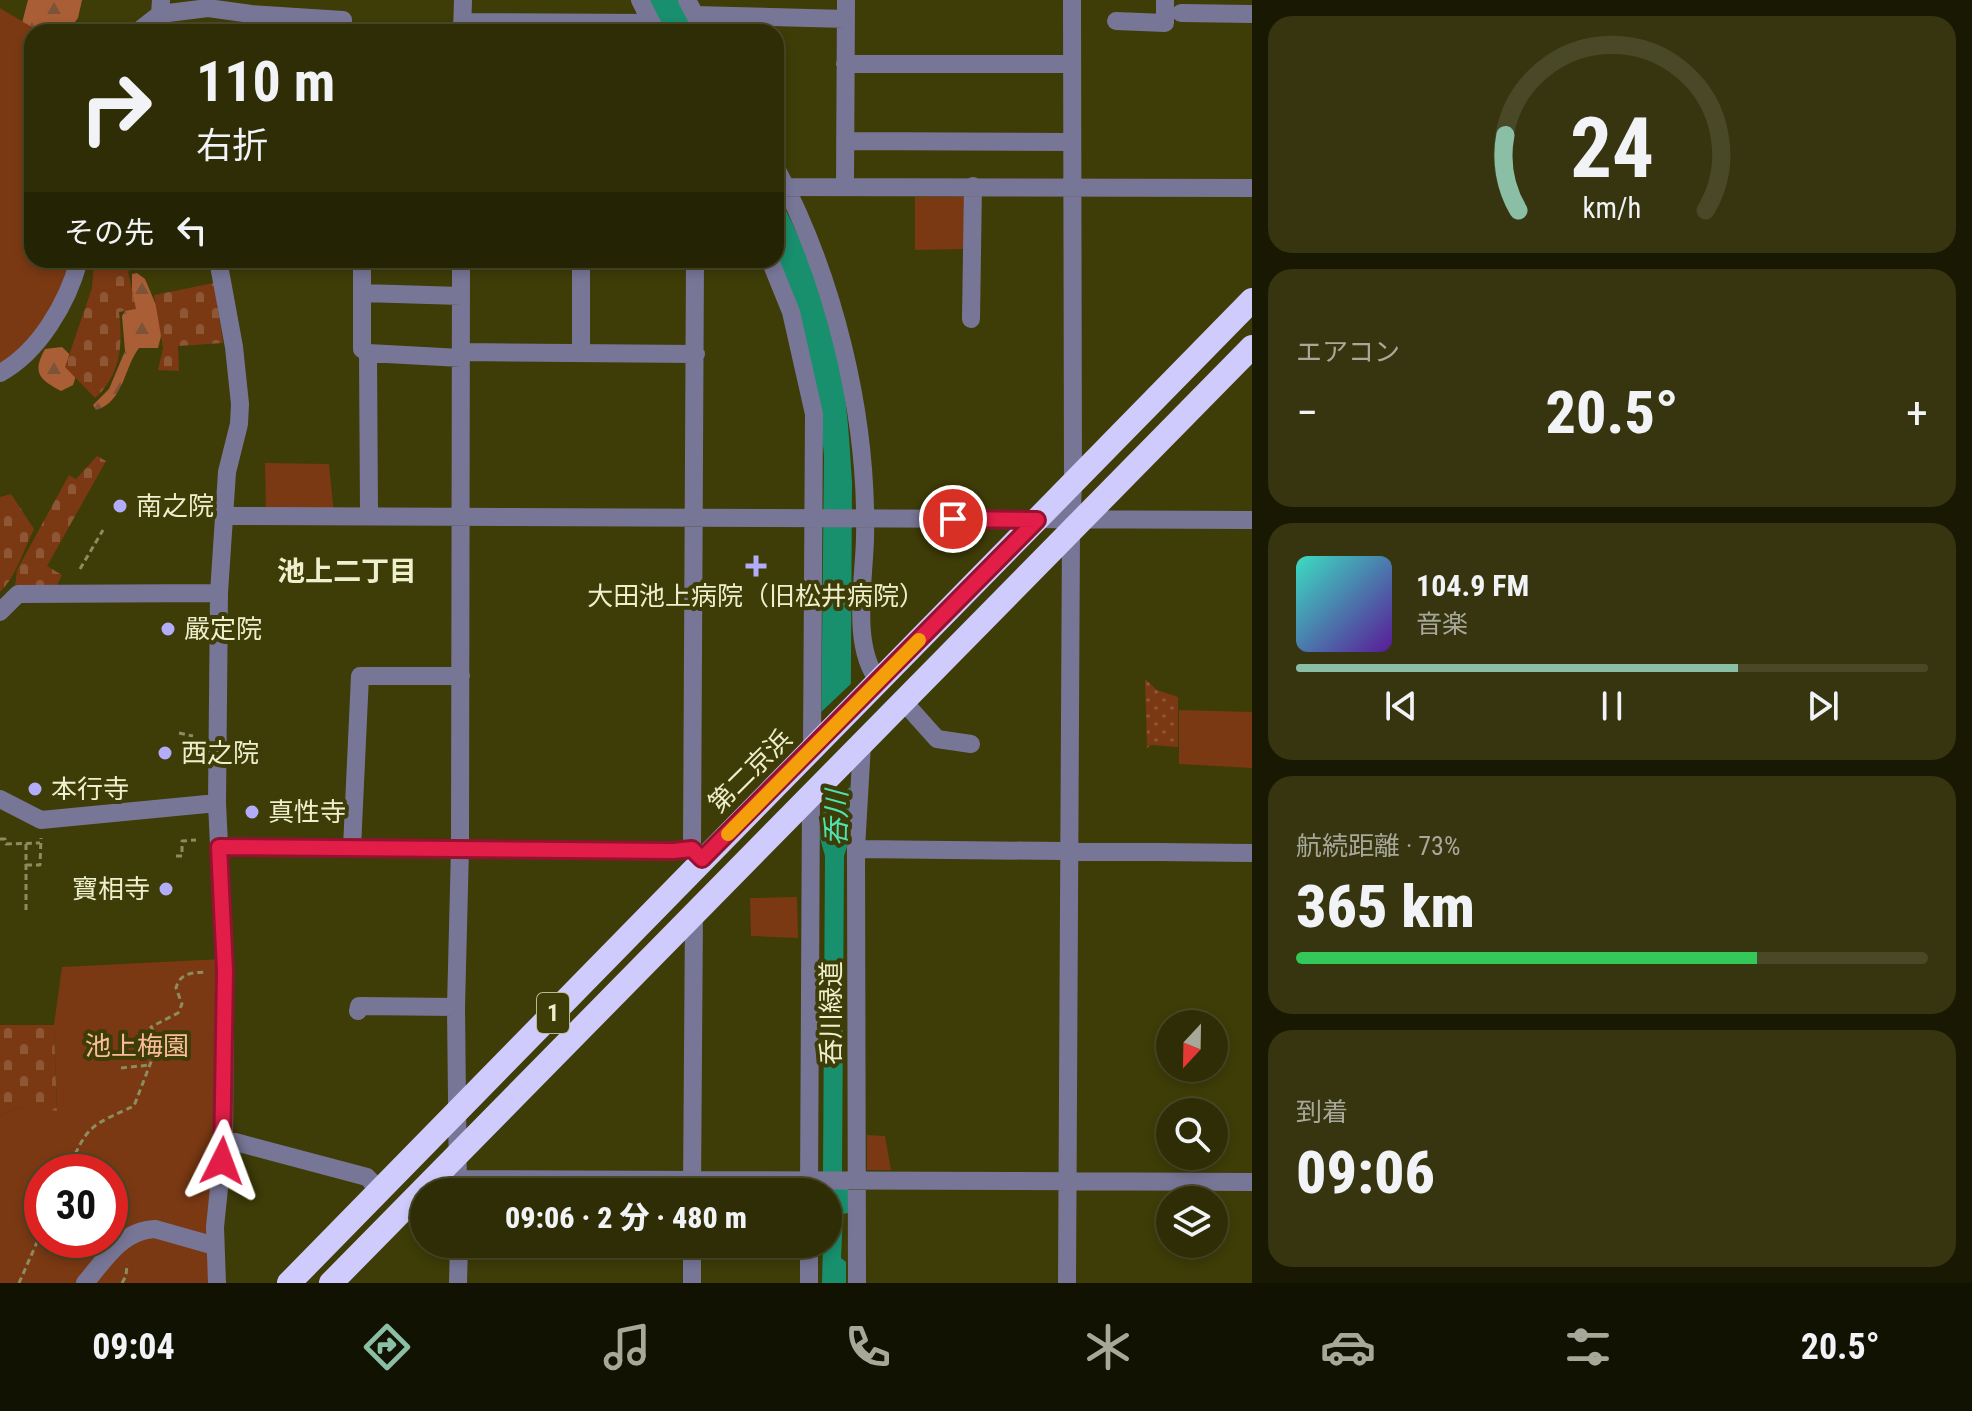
<!DOCTYPE html>
<html lang="ja">
<head>
<meta charset="utf-8">
<style>
	body { margin:0; font-family:"Roboto Condensed","Noto Sans JP",sans-serif; background:#36350f; color:#f1f3f6; height:100vh; display:flex; flex-direction:column; font-size:30px; white-space:nowrap }
	* { box-sizing:border-box; margin:0 }
	p { font-size:26px; color:#a7a89a }
	.icon { flex:none; width:44px; height:44px; fill:none; stroke:currentColor; stroke-width:2; stroke-linecap:round; stroke-linejoin:round }
	.map { position:relative; flex:1; overflow:hidden }
	.drawer { display:flex; flex-direction:column; gap:16px; padding:16px; background:#191903; width:720px }
	.drawer>* { flex:none }
	.guide { position:absolute; left:24px; top:24px; width:760px; height:244px; border-radius:24px; box-shadow:0 4px 12px #0003,0 0 0 2px #494927; background:#2e2d05; color:#f1f3f6; overflow:hidden }
	.needle { width:52px; rotate:202deg }
	.controls { position:absolute; left:1156px; top:1010px; display:grid; gap:16px }
	.controls a { display:grid; place-items:center; width:72px; height:72px; border-radius:50%; background:#2e2d05; box-shadow:0 4px 12px #0003,0 0 0 2px #494927; font-size:40px }
	.speed { position:absolute; left:24px; top:1154px; display:flex; gap:16px; font-size:40px; font-weight:700; text-align:center }
	.speed>* { display:grid; place-content:center; width:104px; height:104px; border-radius:50%; background:#2e2d05; box-shadow:0 4px 12px #0003,0 0 0 2px #494927; line-height:1 }
	.speed .limit { border:12px solid #d22; background:#fff; color:#111 }
	.pin { position:absolute; display:grid; place-items:center; width:68px; height:68px; color:#fff; margin:-34px; border:4px solid #fff; border-radius:50%; box-shadow:0 2px 8px #0007 }
	.me { position:absolute; width:88px; margin:-44px; rotate:3deg; stroke-linejoin:round; filter:drop-shadow(0 0 6px #0008) }
	.turn { display:flex; align-items:center; gap:28px; height:168px; padding:0 40px; font-size:36px }
	.turn .icon { width:104px; height:104px; stroke-width:2.5 }
	.turn b { display:block; font-size:56px; line-height:68px }
	.then { display:flex; align-items:center; height:76px; padding:0 40px; background:#0003; gap:16px; font-size:30px }
	.big { font-size:60px; font-weight:800; line-height:1.1 }
	.drawer .widget { flex:1; display:flex; flex-direction:column; justify-content:center; gap:12px; min-width:0; padding:0 28px; border-radius:24px; background:#36350f }
	.drawer .dial { align-items:center; gap:0 }
	.dial svg { height:208px; overflow:visible; fill:none; stroke:#494927; stroke-width:7; stroke-linecap:round; text-anchor:middle }
	.dial text { fill:#f1f3f6; stroke:none }
	.song { display:flex; align-items:center; gap:24px }
	.cover { width:96px; height:96px; border-radius:12px; background:linear-gradient(135deg,hsl(170 70% 55%),hsl(270 70% 35%)) }
	.played { height:8px; border-radius:4px; background:linear-gradient(90deg,#8abfa5 70%,#494927 70%) }
	.keys { display:flex; justify-content:space-around; direction:ltr }
	.heat { display:flex; justify-content:space-between; align-items:center; font-size:44px; direction:ltr }
	.charge { height:12px; border-radius:6px; background:linear-gradient(90deg,#34c759 73%,#494927 0) }
	.trip { position:absolute; left:410px; top:1178px; width:432px; height:80px; border-radius:40px; background:#2e2d05; box-shadow:0 4px 12px #0003,0 0 0 2px #494927; font-weight:800; line-height:80px; text-align:center }
	.dock { display:flex; height:128px; justify-content:space-around; align-items:center; background:#121202; color:#a7a89a }
	.dock .icon { width:56px; height:56px }
	.dock .on { color:#8abfa5 }
	.dock b { font-size:36px; color:#f1f3f6 }
	main { display:flex; flex:1; min-height:0 }
	.map>svg:first-child { display:block }
</style>
</head>
<body>
<main>
<div class="map">
<svg width="1252" height="1283" viewBox="0 0 1252 1283">
	<defs>
		<pattern id="grass-dots" width="8" height="8" patternUnits="userSpaceOnUse" patternTransform="scale(2)"><rect width="8" height="8" fill="#7a3913"/><path d="M2 2h.1M6 6h.1" fill="none" stroke="#8d5634" stroke-width="1.8" stroke-linecap="round"/></pattern>
		<pattern id="forest-firs" width="22" height="20" patternUnits="userSpaceOnUse" patternTransform="scale(2)"><rect width="22" height="20" fill="#aa5e36"/><path d="M5 1l3.5 6h-7zM16 11l3.5 6h-7z" fill="#7d543a"/></pattern>
		<pattern id="cemetery-stones" width="16" height="16" patternUnits="userSpaceOnUse" patternTransform="scale(2)"><rect width="16" height="16" fill="#7a3913"/><path d="M2 7V4a2 2 0 0 1 4 0v3zM10 15v-3a2 2 0 0 1 4 0v3z" fill="#8d5634"/></pattern>
	</defs>
	<rect width="100%" height="100%" fill="#3e3c07"/>
	<path fill="url(#grass-dots)" d="M 1145,679 L 1157,690 L 1178,697 L 1178,747 L 1151,745 L 1147,748 Z"/>
	<path fill="url(#forest-firs)" d="M 28,0 L 82,0 L 78,18 L 67,32 L 32,32 L 0,151 L 0,107 Z
		M 137,273 L 145,279 L 164,324 L 158,348 L 139,348 C 124,367 124,402 96,410 L 93,405 L 109,389 L 125,351 L 122,316 L 132,299 L 132,274 Z
		M 62,347 C 76,360 80,366 73,385 L 61,391 C 39,379 32,373 45,349 Z"/>
	<path fill="url(#cemetery-stones)" d="M 94,260 L 147,260 L 148,265 L 128,271 L 136,309 L 119,312 C 123,344 121,375 95,398 L 65,367 L 92,288 Z
		M 214,283 L 223,343 L 178,346 L 179,371 L 158,370 L 163,348 L 154,295 Z
		M 97,456 L 106,461 L 47,566 L 62,575 L 56,587 L 15,587 L 17,570 L 69,475 L 76,479 Z
		M 11,494 L 34,529 C 24,549 16,577 0,592 L 0,497 Z
		M 0,1025 L 54,1025 L 57,1112 L 18,1107 L 0,1116 Z"/>
	<path fill="#7a3913" fill-rule="evenodd" d="M 0,8 L 40,32 L 32,32 L 32,260 L 73,260 L 49,313 L 9,363 L 0,367 Z
		M 915,197 L 964,197 L 964,249 L 915,250 Z
		M 265,463 L 329,464 L 334,515 L 266,515 Z
		M 1179,710 L 1252,712 L 1252,768 L 1179,764 Z
		M 797,897 L 798,938 L 751,936 L 750,898 Z
		M 221,959 L 211,1283 L 0,1283 L 0,1116 L 18,1107 L 57,1111 L 54,1025 L 62,967 ZM 42,1172 L 110,1172 L 110,1240 L 42,1240 Z
		M 867,1135 L 885,1136 L 891,1170 L 867,1170 Z"/>
	<path fill="#188f6d" d="M 648,0 L 682,0 L 698,32 L 664,32 Z
		M 776,190 C 797,233 819,276 831,322 C 845,374 849,429 852,483 L 850,837 L 844,856 L 842,1174 L 849,1175 L 848,1213 L 843,1214 L 841,1258 L 846,1262 L 846,1283 L 822,1283 L 823,1244 L 828,1244 L 828,1192 L 823,1174 L 825,856 L 820,838 L 824,456 L 819,401 L 776,255 Z"/>
	<path fill="#3e3c07" d="M 855,680 L 854,783 L 817,819 L 818,715 Z"/>
	<g fill="none" stroke-linecap="round" stroke-linejoin="round">
		<path stroke="#8d8c5f" stroke-width="3" stroke-dasharray="6 4" stroke-linecap="butt" d="M 80,569 L 103,530
			M 184,635 L 195,639
			M 179,733 L 193,736
			M 0,839 L 5,839 L 6,844 L 40,843
			M 26,844 L 26,911
			M 176,856 L 182,856 L 182,841 L 196,840
			M 26,865 L 40,865 L 41,838
			M 121,1068 L 150,1065
			M 67,1172 C 88,1125 88,1127 134,1106 L 159,1041 L 151,1027 L 178,1013 L 182,1004 L 176,988 C 180,973 191,973 205,972
			M 19,1283 L 42,1231
			M 122,1283 L 126,1276 L 127,1264"/>
		<path stroke="#787697" stroke-width="18" d="M 161,0 L 160,14 L 167,32
			M 640,0 L 656,32
			M 687,0 L 704,32
			M 1181,13 L 1252,14
			M 695,15 L 846,19
			M 1116,21 L 1165,23 L 1165,0
			M 462,22 L 652,23
			M 137,32 L 160,14 L 208,8 L 251,14 L 343,20 L 343,32
			M 462,32 L 463,0
			M 845,64 L 1071,64
			M 845,141 L 1071,142
			M 776,168 C 834,277 868,415 865,539 C 864,580 851,648 879,681
			M 845,185 L 846,0
			M 776,187 L 1252,188
			M 362,260 L 362,349 L 368,353 L 369,515
			M 581,260 L 581,352
			M 770,260 L 791,312 L 814,414 L 812,748
			M 362,293 L 461,296
			M 971,319 L 973,186
			M 462,352 L 696,354
			M 368,353 L 461,358
			M 0,373 C 39,352 68,302 79,260
			M 224,516 L 1252,520
			M 0,612 L 18,594 L 219,593
			M 903,701 L 937,739 L 971,744
			M 0,799 L 41,820 L 217,803
			M 219,847 L 673,851 L 692,849 L 701,858
			M 352,848 L 360,676 L 461,676
			M 692,849 L 695,260
			M 856,849 L 1252,853
			M 358,1011 L 359,1006 L 456,1007
			M 224,1139 L 367,1177 L 379,1190
			M 458,1179 L 1252,1182
			M 458,1192 L 456,1007 L 460,848 L 461,260
			M 692,1192 L 694,912
			M 809,1192 L 811,794
			M 85,1283 C 104,1261 122,1230 155,1229 L 215,1246
			M 217,1283 L 215,1227 L 224,1139 L 225,971 L 217,803 L 219,593 L 227,472 L 239,424 L 240,404 L 234,347 L 218,260
			M 458,1283 L 459,1244
			M 692,1283 L 692,1244
			M 809,1283 L 809,1244
			M 857,1283 L 856,849 L 862,744
			M 1067,1283 L 1071,531 L 1073,483 L 1072,0"/>
		<path stroke="#cfccfd" stroke-width="24" d="M 289,1283 L 1252,300
			M 331,1283 L 1252,347"/>
	</g>
	<g fill="none" stroke-linecap="round" stroke-linejoin="round">
		<defs>
			<path id="route" d="M 222,1161 L 225,971 L 219,847 L 673,851 L 692,849 L 702,859 L 1037,520 L 953,519"/>
		</defs>
		<use href="#route" stroke="#92132f" stroke-width="20"/>
		<use href="#route" stroke="#e11d48" stroke-width="14"/>
		<path stroke="#f59e0b" stroke-width="14" d="M 728,834 L 919,640"/>
	</g>
	<g fill="#b3adf9" stroke="#3e3c07" stroke-width="3">
		<circle cx="120" cy="506" r="8"/>
		<path d="M752 554h8v8h8v8h-8v8h-8v-8h-8v-8h8z"/>
		<circle cx="168" cy="629" r="8"/>
		<circle cx="165" cy="753" r="8"/>
		<circle cx="35" cy="789" r="8"/>
		<circle cx="252" cy="812" r="8"/>
		<circle cx="166" cy="889" r="8"/>
	</g>
	<g text-anchor="middle" stroke-width="8" stroke-linejoin="round" paint-order="stroke">
		<rect fill="#3e3c07" stroke="#b9b992" stroke-width="2" x="537" y="993" width="32" height="40" rx="6"/>
		<g font-size="24" font-weight="bold" fill="#eeefcd">
			<text x="553" y="1021">1</text>
		</g>
		<g font-size="26" fill="#eeefcd" stroke="#3e3c07" text-anchor="start">
			<text x="136" y="515">南之院</text>
			<text x="756" y="605" text-anchor="middle">大田池上病院（旧松井病院）</text>
			<text x="184" y="638">嚴定院</text>
			<text x="181" y="762">西之院</text>
			<text x="51" y="798">本行寺</text>
			<text x="268" y="821">真性寺</text>
			<text x="150" y="898" text-anchor="end">寶相寺</text>
		</g>
		<g font-size="26" fill="#eeefcd" stroke="#3e3c07">
			<text transform="translate(750 771) rotate(-45)" y="9">第二京浜</text>
			<text transform="translate(831 1013) rotate(-90)" y="9">呑川緑道</text>
		</g>
		<g font-size="26" fill="#fbbc9c" stroke="#3e3c07">
			<text x="137" y="1055">池上梅園</text>
		</g>
		<g font-size="28" font-weight="bold" fill="#eeefcd" stroke="#3e3c07">
			<text x="347" y="581">池上二丁目</text>
		</g>
		<g font-size="28" font-style="italic" fill="#4fe1b2" stroke="#3e3c07">
			<text transform="translate(836 818) rotate(-89)" y="10">呑川</text>
		</g>
	</g>
</svg>
<div class="controls">
<a><svg class="needle" viewBox="-14 -14 28 28"><path d="M0-13l5 13h-10z" fill="#e53935"/><path d="M0 13l5-13h-10z" fill="#a7a89a"/></svg></a>
<a><svg class="icon" aria-label="search" viewBox="0 0 24 24"><circle cx="10" cy="10" r="6"/><path d="M15 15l6 6"/></svg></a>
<a><svg class="icon" aria-label="layers" viewBox="0 0 24 24"><path d="M12 4l9 5-9 5-9-5zM3 14l9 5 9-5"/></svg></a>
</div>
<div class="speed"><div class="limit">30</div></div>
<div class="pin" style="left:953px;top:519px;background:#d93025"><svg class="icon" aria-label="arrive" viewBox="0 0 24 24"><path d="M6 21V4h12l-3 4 3 4H6"/></svg></div>
<svg class="me" style="left:222px;top:1161px" viewBox="-20 -20 40 40"><path d="M0-17L14 15 0 8-14 15z" fill="#e11d48" stroke="#fff" stroke-width="4"/></svg>
<div class="trip">09:06 · 2 分 · 480 m</div>
<div class="guide">
<div class="turn"><svg class="icon" aria-label="right" viewBox="0 0 24 24"><path d="M7 20v-9h11M14 6l5 5-5 5"/></svg><div><b>110 m</b>右折</div></div>
<div class="then">その先<svg class="icon" aria-label="left" viewBox="0 0 24 24"><path d="M17 20v-9H6M10 6l-5 5 5 5"/></svg></div>
</div>
</div>
<section class="drawer">
<div class="widget dial"><svg viewBox="0 0 100 80">
<path d="M14 69A42 42 0 1 1 86 69"/>
<path d="M14 69A42 42 0 0 1 9 40" stroke="#8abfa5"/>
<text x="50" y="56" font-size="32" font-weight="700">24</text>
<text x="50" y="72" font-size="11">km/h</text>
</svg></div>
<div class="widget"><p>エアコン</p>
<div class="heat"><a>−</a><b class="big">20.5°</b><a>+</a></div>
</div>
<div class="widget">
<div class="song"><i class="cover"></i><div><b>104.9 FM</b><p>音楽</p></div></div>
<div class="played"></div>
<div class="keys"><svg class="icon" aria-label="previous" viewBox="0 0 24 24"><path d="M18 5L8 12l10 7zM5 5v14"/></svg><svg class="icon" aria-label="pause" viewBox="0 0 24 24"><path d="M8 5v14M16 5v14"/></svg><svg class="icon" aria-label="next" viewBox="0 0 24 24"><path d="M6 5l10 7-10 7zM19 5v14"/></svg></div>
</div>
<div class="widget"><p>航続距離 · 73%</p><b class="big">365 km</b><div class="charge"></div></div>
<div class="widget"><p>到着</p><b class="big">09:06</b></div>
</section>
</main>
<nav class="dock">
<b>09:04</b>
<svg class="icon on" aria-label="directions" viewBox="0 0 24 24"><path d="M12 3l9 9-9 9-9-9zM9 14v-3h6M13 9l2 2-2 2"/></svg>
<svg class="icon" aria-label="music" viewBox="0 0 24 24"><path d="M9 18V5l10-2v13"/><circle cx="6" cy="18" r="3"/><circle cx="16" cy="16" r="3"/></svg>
<svg class="icon" aria-label="phone" viewBox="0 0 24 24"><path d="M5 4h4l2 5-3 2q2 4 5 5l2-3 5 2v4C11 20 4 13 5 4z"/></svg>
<svg class="icon" aria-label="climate" viewBox="0 0 24 24"><path d="M12 3v18M4 7l16 10M4 17L20 7"/></svg>
<svg class="icon" aria-label="car" viewBox="0 0 24 24"><path d="M5 17H2v-5l4-1 3-4h7l3 4 3 1v5h-3M9 17h6M6 11h13"/><circle cx="7" cy="17" r="2"/><circle cx="17" cy="17" r="2"/></svg>
<svg class="icon" aria-label="filters" viewBox="0 0 24 24"><path d="M4 7h16M4 17h16"/><circle cx="9" cy="7" r="2"/><circle cx="15" cy="17" r="2"/></svg>
<b>20.5°</b>
</nav>
</body>
</html>
